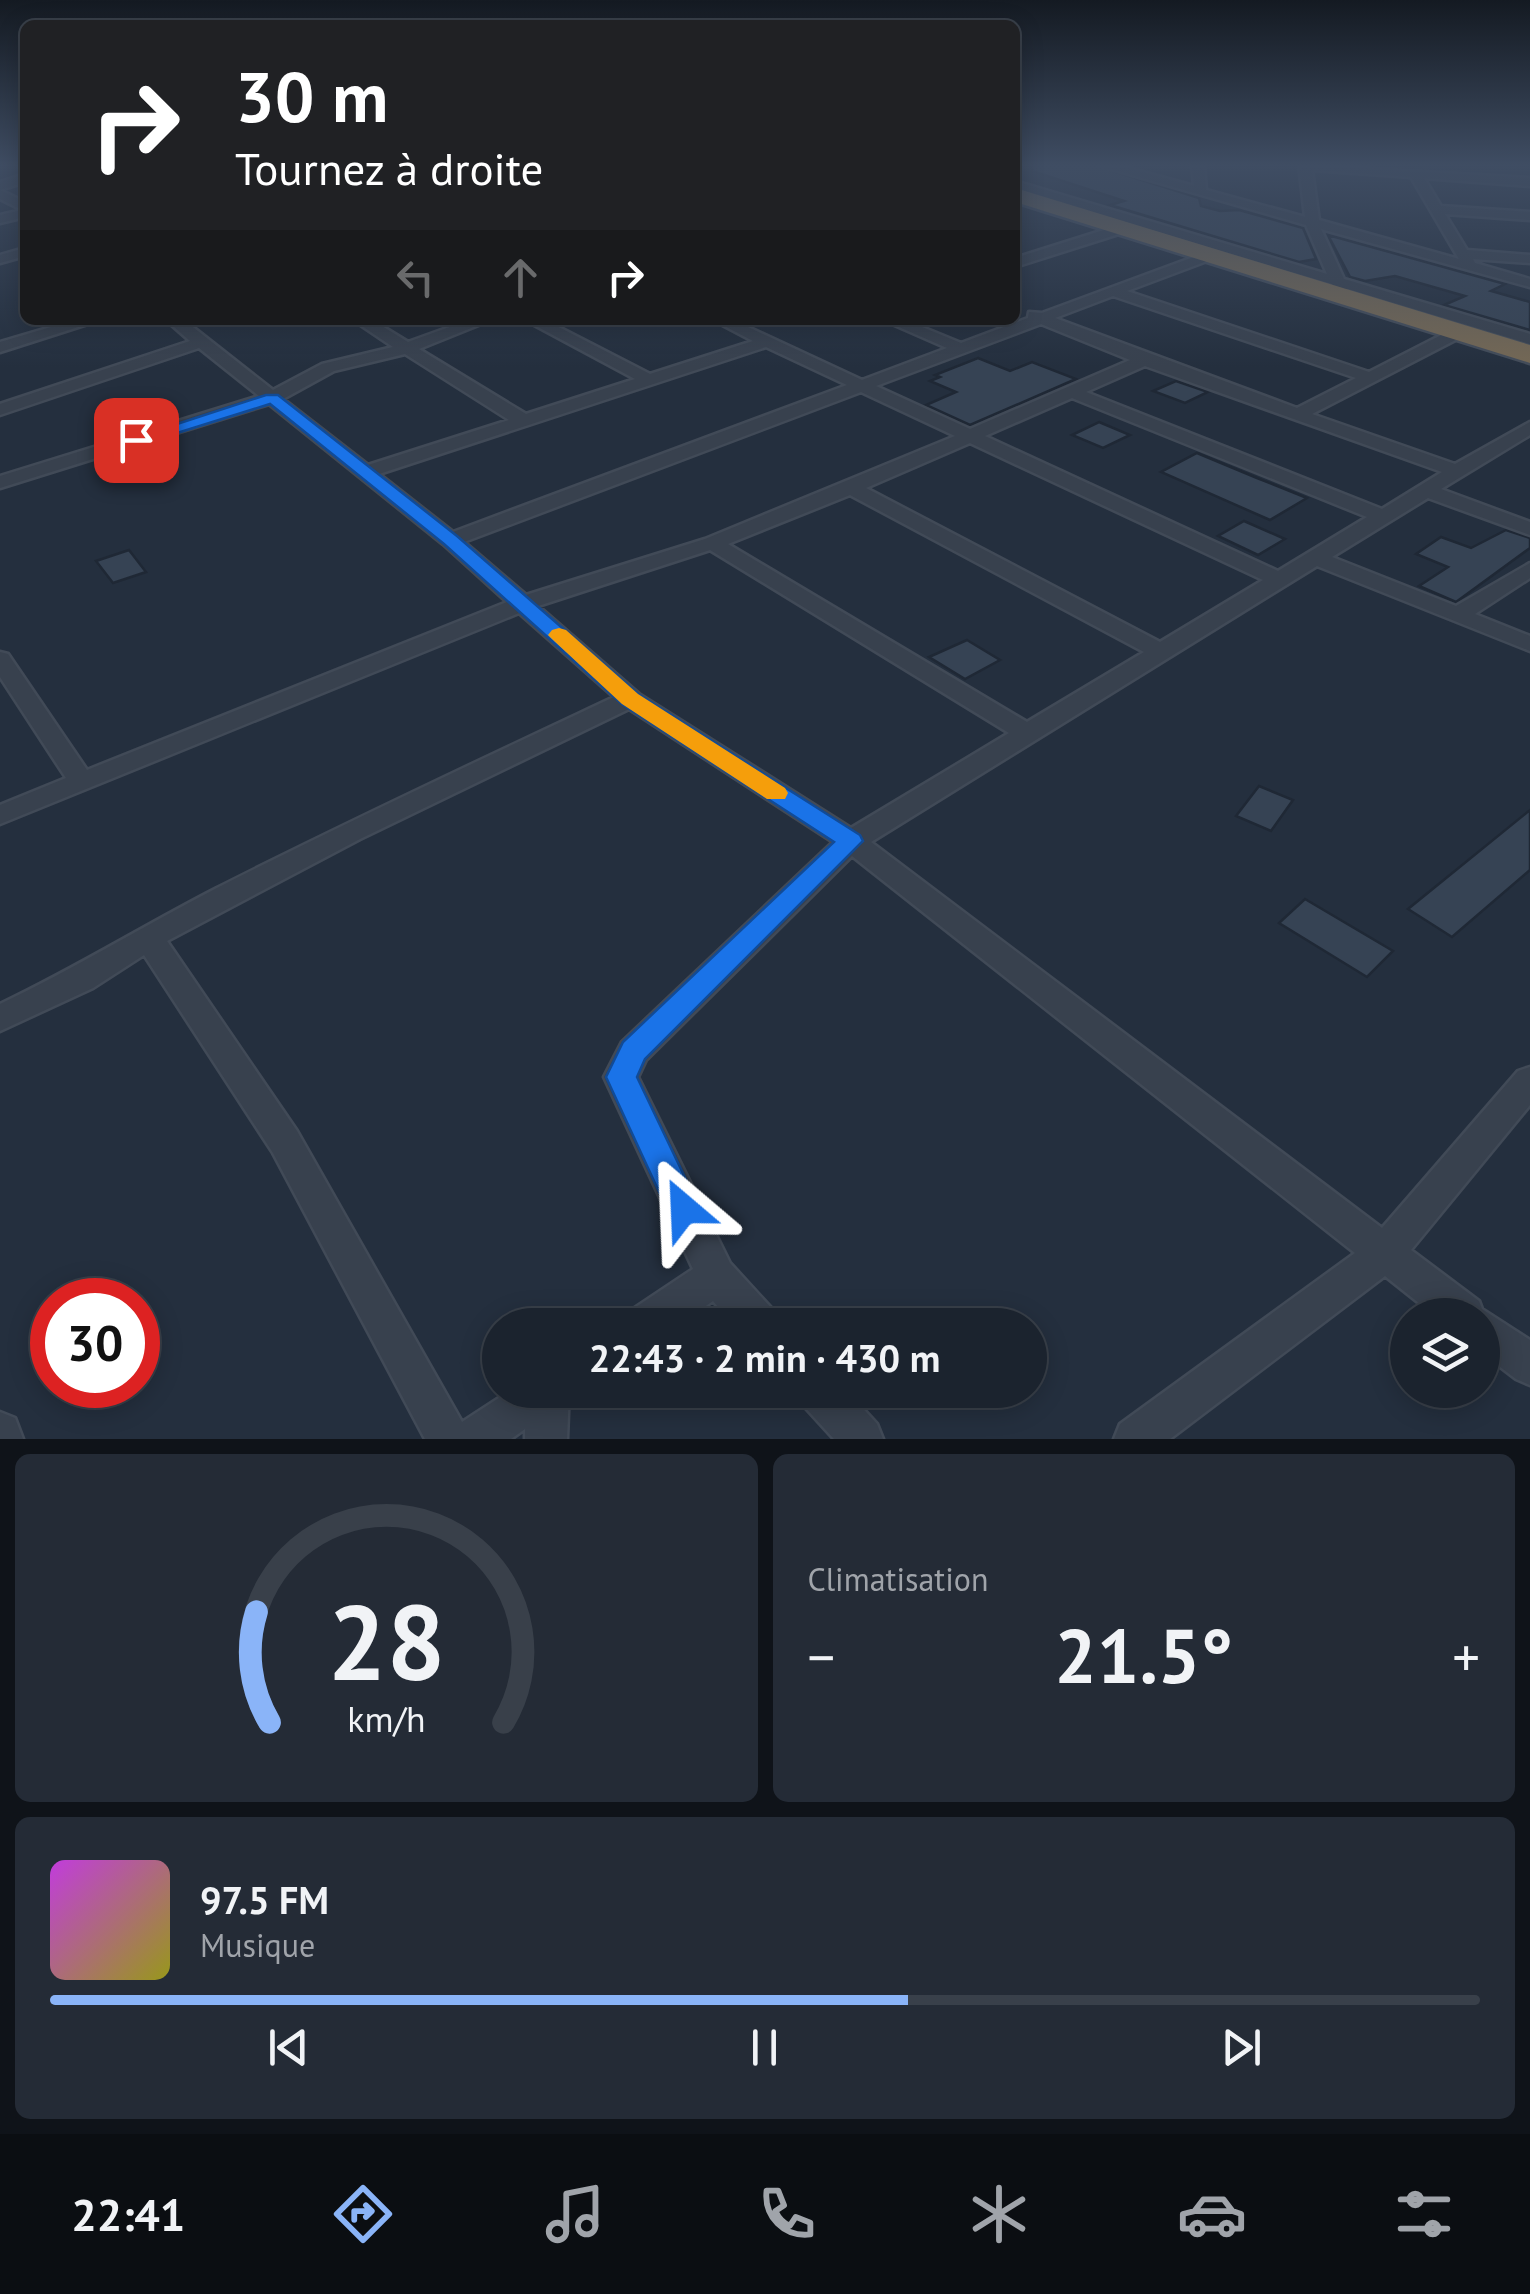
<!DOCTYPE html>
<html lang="fr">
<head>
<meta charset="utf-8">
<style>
	body { margin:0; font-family:"PT Sans",sans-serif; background:#242b36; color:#f1f3f6; height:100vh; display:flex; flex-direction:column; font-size:38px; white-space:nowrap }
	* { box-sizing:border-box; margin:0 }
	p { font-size:32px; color:#a0a4aa }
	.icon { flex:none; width:55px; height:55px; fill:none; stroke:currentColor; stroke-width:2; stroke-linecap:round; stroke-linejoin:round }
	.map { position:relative; height:1439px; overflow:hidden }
	.drawer { display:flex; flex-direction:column; gap:15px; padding:15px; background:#0f1319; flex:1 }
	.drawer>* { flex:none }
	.top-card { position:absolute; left:20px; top:20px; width:1000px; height:305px; border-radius:15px; box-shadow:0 5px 25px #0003,0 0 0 2px #39404a; background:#202124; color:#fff; overflow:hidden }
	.controls { position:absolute; left:1390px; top:1298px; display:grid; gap:20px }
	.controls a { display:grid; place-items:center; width:110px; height:110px; border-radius:50%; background:#1b232e; box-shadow:0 5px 25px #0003,0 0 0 2px #39404a; font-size:50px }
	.speed { position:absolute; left:30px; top:1278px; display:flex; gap:20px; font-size:50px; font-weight:700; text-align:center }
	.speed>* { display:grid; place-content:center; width:130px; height:130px; border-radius:50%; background:#1b232e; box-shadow:0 5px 25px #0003,0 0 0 2px #39404a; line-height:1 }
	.speed .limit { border:15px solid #d22; background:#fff; color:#111 }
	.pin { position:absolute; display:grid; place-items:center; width:85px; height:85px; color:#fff; margin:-42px; border-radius:20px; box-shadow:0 5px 15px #0006 }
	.me { position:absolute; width:110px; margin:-55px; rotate:334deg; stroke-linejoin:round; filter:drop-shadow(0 0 8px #0008) }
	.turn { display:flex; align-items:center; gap:35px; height:210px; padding:0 50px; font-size:45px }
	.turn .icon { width:130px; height:130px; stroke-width:2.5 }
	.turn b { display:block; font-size:70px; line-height:85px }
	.lanes { display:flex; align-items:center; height:95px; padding:0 50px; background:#0003; justify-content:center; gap:50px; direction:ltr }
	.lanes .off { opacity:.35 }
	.big { font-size:75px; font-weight:600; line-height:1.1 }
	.drawer .tile { flex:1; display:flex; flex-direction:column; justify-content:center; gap:15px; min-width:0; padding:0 35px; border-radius:15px; background:#242b36 }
	.drawer .dial { align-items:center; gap:0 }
	.dial svg { height:260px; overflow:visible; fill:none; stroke:#39404a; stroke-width:7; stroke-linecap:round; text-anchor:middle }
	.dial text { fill:#f1f3f6; stroke:none }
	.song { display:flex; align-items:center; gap:30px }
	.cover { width:120px; height:120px; border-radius:15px; background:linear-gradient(135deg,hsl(290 70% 55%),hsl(60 70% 35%)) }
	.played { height:10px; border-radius:5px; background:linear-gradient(90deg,#8ab4f8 60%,#39404a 60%) }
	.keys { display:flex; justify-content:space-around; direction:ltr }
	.heat { display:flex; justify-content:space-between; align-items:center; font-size:55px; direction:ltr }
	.drawer .tiles { flex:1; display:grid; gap:15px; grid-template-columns:1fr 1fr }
	.tile:last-child { grid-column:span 2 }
	.trip { position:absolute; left:482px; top:1308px; width:565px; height:100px; border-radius:50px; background:#1b232e; box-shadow:0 5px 25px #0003,0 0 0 2px #39404a; font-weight:600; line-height:100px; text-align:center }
	.dock { display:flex; height:160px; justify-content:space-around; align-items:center; background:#0b0e12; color:#a0a4aa }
	.dock .icon { width:70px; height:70px }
	.dock .current { color:#8ab4f8 }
	.dock b { font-size:45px; color:#f1f3f6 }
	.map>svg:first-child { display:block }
</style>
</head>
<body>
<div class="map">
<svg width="1530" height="1439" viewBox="0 0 1530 1439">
	<rect width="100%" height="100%" fill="#242f3e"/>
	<path fill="#364354" stroke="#1f2835" stroke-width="2.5" d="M 1033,165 L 1094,165 L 1199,198 L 1201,206 L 1220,211 L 1239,210 L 1303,228 L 1316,259 L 1299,262 L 1110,205 L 1124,201 L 1032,171 Z
		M 1328,235 L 1505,284 L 1491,291 L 1530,302 L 1530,330 L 1444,305 L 1465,296 L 1395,276 L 1365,281 L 1350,277 Z
		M 978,358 L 1010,371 L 1032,362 L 1076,379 L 970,425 L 926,405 L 956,392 L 930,381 L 940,377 L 935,375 Z
		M 1176,381 L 1208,392 L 1185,403 L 1153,391 Z
		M 1099,422 L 1130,435 L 1103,448 L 1072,435 Z
		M 1197,453 L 1257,478 L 1307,498 L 1270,520 L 1161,472 Z
		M 1244,521 L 1285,539 L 1258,555 L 1218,536 Z
		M 1506,530 L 1530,538 L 1530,548 L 1456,602 L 1419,586 L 1448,567 L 1416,554 L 1441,537 L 1471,548 Z
		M 129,550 L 146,572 L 113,583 L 96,561 Z
		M 967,640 L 1000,660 L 965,679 L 929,657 Z
		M 1259,786 L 1293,800 L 1271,831 L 1236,816 Z
		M 1530,810 L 1530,870 L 1452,937 L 1408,909 Z
		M 1305,899 L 1393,951 L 1367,977 L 1279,923 Z"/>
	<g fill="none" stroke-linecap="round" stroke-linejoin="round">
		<defs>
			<path id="street" d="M 1097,165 L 1117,165 L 1194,186 L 1192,165 L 1204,165 L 1206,190 L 1305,217 L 1299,165 L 1530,178 L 1530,186 L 1424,178 L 1441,206 L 1530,212 L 1530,220 L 1445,214 L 1467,250 L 1530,255 L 1530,263 L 1473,259 L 1475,263 L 1530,279 L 1530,287 L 1321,229 L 1344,279 L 1530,334 L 1530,344 L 1348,289 L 1336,292 L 1332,284 L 1015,189 L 1015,181 L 1327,274 L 1306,225 ZM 1312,170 L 1411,177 L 1459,259 L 1319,220 Z
				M 25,174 L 25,182 L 0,190 L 0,182 Z
				M 0,190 L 25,202 L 25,217 L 0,223 L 0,215 L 22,210 L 0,199 Z
				M 1123,224 L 1130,228 L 1128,231 L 1015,267 L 1015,258 Z
				M 25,248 L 25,256 L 0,263 L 0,255 Z
				M 1210,251 L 1217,255 L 1215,258 L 1127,291 L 1369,372 L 1453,329 L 1465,329 L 1465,335 L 1312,414 L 1455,464 L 1530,422 L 1530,435 L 1441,489 L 1530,522 L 1530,535 L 1428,498 L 1332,557 L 1456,606 L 1530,563 L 1530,578 L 1475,614 L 1530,636 L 1530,651 L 1317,566 L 871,842 L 1382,1228 L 1518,1071 L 1530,1067 L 1530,1105 L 1411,1250 L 1479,1301 L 1482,1309 L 1530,1340 L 1530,1385 L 1516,1379 L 1482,1353 L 1482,1315 L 1434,1315 L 1385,1276 L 1170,1439 L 1114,1439 L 1120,1424 L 1355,1253 L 852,856 L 646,1060 L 638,1077 L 730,1263 L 774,1311 L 780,1325 L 734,1325 L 713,1301 L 678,1325 L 624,1325 L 630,1311 L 693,1269 L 604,1077 L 622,1042 L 833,842 L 629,709 L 360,839 L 167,941 L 297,1131 L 462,1422 L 511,1390 L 569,1390 L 567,1439 L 525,1439 L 525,1429 L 511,1439 L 425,1439 L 273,1153 L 144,955 L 93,988 L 0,1031 L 0,1004 C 74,969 143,926 215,889 C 347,822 480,760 614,697 L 519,613 L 0,824 L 0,805 L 66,778 L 0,677 L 0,652 L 8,654 L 87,770 L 507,602 L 443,544 L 269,404 L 0,488 L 0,476 L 259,396 L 199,348 L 0,415 L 0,404 L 190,341 L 166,320 L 184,320 L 273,390 L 322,364 L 393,347 L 353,320 L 372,320 L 408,342 L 469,320 L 491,320 L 419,349 L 526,414 L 635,379 L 525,320 L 545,320 L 650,374 L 753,341 L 713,320 L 733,320 L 862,380 L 947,348 L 883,320 L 905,320 L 961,343 L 1028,318 L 1029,312 L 1042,313 ZM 1113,296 L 1356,378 L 1297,408 L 1055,318 ZM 1041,324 L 1130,360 L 970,429 L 876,386 ZM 766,347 L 847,385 L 453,532 L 379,474 ZM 405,354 L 509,420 L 368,465 L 283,399 L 334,371 ZM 1145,366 L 1442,472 L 1382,509 L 1086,392 ZM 861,392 L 955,436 L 705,539 L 526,595 L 464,542 ZM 1072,398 L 1367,517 L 1278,571 L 985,436 ZM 970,443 L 1263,580 L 1160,642 L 866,488 ZM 850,495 L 1144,652 L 1027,722 L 728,544 ZM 710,550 L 1009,733 L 851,828 L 639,694 L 538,606 Z
				M 75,320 L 100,320 L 0,352 L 0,342 Z
				M 797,1390 L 846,1390 L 877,1424 L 883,1439 L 834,1439 L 803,1405 Z
				M 0,1412 L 15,1418 L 23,1439 L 0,1439 Z"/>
			<path id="highway" d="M 1015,188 L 1530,345 L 1530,363 L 1015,202 Z"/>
		</defs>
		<use href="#street" stroke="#414a57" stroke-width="5"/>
		<use href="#highway" stroke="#434c59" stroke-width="5"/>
		<use href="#street" fill="#38414e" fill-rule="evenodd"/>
		<use href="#highway" fill="#746855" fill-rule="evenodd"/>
	</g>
	<linearGradient id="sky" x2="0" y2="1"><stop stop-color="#141a22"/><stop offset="0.45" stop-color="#3f4d63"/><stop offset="1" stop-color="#3f4d63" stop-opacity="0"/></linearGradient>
	<rect width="1530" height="367" fill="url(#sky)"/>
	<path fill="#1a73e8" stroke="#114b97" stroke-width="2.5" d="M 266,395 L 278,395 L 457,536 L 638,694 L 860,835 L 863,841 L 645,1059 L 637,1077 L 700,1209 L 695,1220 L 684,1224 L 672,1220 L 606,1077 L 623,1042 L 834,842 L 622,704 L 444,544 L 270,404 L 142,444 L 128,440 Z"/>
	<path fill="#f59e0b" d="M 559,628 L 566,630 L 638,694 L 785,788 L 788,793 L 785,799 L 767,799 L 622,704 L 552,639 L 548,635 L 552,630 Z"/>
</svg>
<div class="controls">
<a><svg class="icon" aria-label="layers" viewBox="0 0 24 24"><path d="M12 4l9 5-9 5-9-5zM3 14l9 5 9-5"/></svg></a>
</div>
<div class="speed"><div class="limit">30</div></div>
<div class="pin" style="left:136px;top:440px;background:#d93025"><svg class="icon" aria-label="arrive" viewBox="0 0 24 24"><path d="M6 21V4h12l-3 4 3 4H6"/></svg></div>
<svg class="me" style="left:684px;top:1209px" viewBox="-20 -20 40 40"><path d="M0-17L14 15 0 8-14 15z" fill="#1a73e8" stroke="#fff" stroke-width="4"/></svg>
<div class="trip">22:43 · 2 min · 430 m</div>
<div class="top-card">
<div class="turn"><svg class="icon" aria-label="right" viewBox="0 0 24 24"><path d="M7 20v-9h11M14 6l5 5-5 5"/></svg><div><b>30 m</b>Tournez à droite</div></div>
<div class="lanes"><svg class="icon off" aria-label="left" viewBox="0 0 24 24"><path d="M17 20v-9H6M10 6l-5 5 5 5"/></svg><svg class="icon off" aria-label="ahead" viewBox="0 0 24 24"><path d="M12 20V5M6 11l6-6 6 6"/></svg><svg class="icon" aria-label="right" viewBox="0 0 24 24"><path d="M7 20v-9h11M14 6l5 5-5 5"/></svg></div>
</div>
</div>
<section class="drawer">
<div class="tiles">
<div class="tile dial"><svg viewBox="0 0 100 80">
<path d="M14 69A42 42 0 1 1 86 69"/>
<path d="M14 69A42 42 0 0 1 10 35" stroke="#8ab4f8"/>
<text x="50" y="56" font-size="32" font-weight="700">28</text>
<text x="50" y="72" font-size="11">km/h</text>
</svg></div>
<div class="tile"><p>Climatisation</p>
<div class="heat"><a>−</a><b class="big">21.5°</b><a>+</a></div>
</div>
<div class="tile">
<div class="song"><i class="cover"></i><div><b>97.5 FM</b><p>Musique</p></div></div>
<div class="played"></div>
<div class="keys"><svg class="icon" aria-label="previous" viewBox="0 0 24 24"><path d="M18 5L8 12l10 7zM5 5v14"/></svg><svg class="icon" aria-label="pause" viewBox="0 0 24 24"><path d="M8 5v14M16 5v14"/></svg><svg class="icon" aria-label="next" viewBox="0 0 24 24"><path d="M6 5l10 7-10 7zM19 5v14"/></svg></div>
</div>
</div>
</section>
<nav class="dock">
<b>22:41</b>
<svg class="icon current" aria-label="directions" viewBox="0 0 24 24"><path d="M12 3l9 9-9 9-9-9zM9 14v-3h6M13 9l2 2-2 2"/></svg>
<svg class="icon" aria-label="music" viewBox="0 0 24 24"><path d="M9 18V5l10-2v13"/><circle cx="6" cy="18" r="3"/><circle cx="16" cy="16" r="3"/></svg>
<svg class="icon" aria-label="phone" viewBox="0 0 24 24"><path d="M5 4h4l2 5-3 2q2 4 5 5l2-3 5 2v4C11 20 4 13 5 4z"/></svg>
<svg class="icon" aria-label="climate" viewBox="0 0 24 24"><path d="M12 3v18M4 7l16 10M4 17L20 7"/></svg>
<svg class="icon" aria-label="car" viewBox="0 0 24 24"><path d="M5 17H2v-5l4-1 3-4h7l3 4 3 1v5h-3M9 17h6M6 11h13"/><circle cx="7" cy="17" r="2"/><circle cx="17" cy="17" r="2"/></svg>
<svg class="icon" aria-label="filters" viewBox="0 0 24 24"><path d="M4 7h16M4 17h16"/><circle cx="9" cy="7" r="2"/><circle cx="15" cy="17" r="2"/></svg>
</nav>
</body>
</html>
